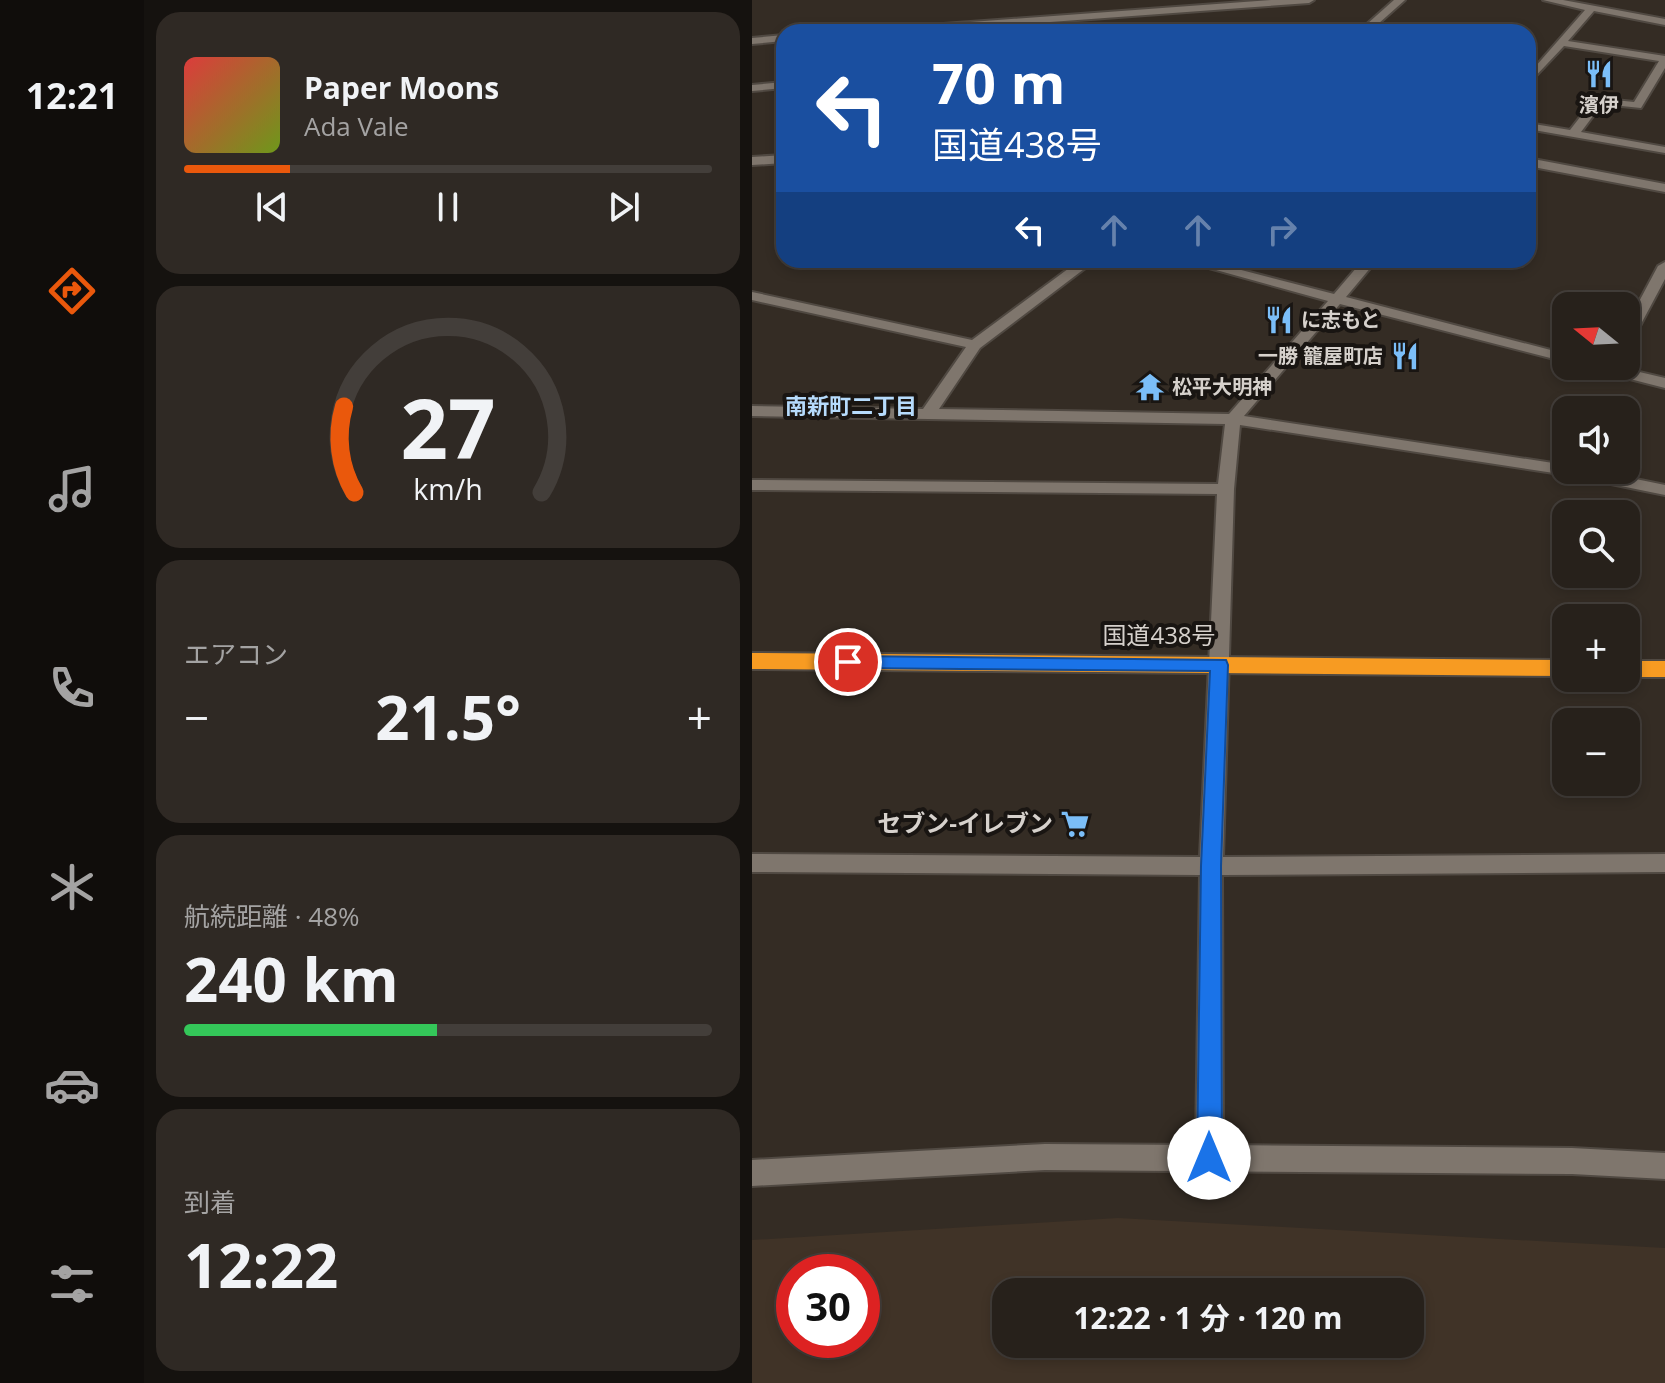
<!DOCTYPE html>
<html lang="ja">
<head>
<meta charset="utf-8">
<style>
	body { margin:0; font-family:"Open Sans","Noto Sans JP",sans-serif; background:#2f2924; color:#f1f3f6; height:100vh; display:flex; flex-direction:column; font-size:30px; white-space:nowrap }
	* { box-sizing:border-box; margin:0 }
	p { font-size:26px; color:#a4a3a3 }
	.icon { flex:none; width:44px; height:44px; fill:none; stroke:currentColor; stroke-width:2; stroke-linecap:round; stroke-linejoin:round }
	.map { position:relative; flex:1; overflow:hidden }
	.drawer { display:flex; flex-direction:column; gap:12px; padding:12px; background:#15120f; width:608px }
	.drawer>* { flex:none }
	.hud { position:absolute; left:24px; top:24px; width:760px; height:244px; border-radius:24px; box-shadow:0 4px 12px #0003,0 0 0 2px #433e3a; background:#1a4fa0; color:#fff; overflow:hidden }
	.needle { width:52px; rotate:288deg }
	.tools { position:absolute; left:800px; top:292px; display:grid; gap:16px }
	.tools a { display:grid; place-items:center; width:88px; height:88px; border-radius:16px; background:#27211b; box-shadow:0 4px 12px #0003,0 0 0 2px #433e3a; font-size:40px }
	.speed { position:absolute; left:24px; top:1254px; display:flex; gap:16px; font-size:40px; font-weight:700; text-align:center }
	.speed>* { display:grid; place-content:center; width:104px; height:104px; border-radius:50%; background:#27211b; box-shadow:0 4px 12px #0003,0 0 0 2px #433e3a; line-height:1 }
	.speed .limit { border:12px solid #d22; background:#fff; color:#111 }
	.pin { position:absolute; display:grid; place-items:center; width:68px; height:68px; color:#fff; margin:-34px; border:4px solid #fff; border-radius:50%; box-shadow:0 2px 8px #0007 }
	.me { position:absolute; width:88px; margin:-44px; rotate:0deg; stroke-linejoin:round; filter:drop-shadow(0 0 6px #0008) }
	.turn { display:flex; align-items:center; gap:28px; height:168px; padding:0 24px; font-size:36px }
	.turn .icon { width:104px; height:104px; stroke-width:2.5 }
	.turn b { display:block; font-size:56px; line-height:68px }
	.lanes { display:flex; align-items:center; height:76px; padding:0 24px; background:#0003; justify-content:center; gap:40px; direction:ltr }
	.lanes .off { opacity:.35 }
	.big { font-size:60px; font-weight:700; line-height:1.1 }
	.drawer .widget { flex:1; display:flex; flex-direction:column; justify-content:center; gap:12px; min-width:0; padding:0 28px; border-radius:24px; background:#2f2924 }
	.drawer .dial { align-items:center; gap:0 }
	.dial svg { height:208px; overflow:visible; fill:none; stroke:#433e3a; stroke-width:7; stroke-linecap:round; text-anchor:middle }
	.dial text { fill:#f1f3f6; stroke:none }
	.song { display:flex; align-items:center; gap:24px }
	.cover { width:96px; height:96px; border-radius:12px; background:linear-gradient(135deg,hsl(0 70% 55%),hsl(80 70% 35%)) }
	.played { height:8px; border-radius:4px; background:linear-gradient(90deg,#ea580c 20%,#433e3a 20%) }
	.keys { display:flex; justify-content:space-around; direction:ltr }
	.heat { display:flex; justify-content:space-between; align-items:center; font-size:44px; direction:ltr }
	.charge { height:12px; border-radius:6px; background:linear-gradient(90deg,#34c759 48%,#433e3a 0) }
	.trip { position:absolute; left:240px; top:1278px; width:432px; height:80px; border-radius:24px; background:#27211b; box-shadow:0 4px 12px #0003,0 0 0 2px #433e3a; font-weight:700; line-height:80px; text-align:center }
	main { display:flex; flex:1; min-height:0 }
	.tabs { display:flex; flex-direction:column; width:144px; justify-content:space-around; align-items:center; background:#100d0b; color:#a4a3a3 }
	.tabs .icon { width:56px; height:56px }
	.tabs .on { color:#ea580c }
	.tabs b { font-size:36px; color:#f1f3f6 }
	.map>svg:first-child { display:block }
</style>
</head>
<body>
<main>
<nav class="tabs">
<b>12:21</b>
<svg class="icon on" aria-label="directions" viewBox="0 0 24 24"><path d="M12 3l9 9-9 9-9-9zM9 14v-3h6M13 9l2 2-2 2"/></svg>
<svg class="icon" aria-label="music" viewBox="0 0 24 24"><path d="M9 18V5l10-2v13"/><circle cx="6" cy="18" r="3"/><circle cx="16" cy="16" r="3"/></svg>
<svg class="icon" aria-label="phone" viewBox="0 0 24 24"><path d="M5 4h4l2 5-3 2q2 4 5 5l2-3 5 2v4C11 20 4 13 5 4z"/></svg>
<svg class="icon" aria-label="climate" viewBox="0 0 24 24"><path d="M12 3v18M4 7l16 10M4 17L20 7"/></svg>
<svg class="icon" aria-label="car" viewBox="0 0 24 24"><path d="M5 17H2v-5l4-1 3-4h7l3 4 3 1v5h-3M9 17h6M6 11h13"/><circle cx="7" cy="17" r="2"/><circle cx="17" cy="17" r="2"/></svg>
<svg class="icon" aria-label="filters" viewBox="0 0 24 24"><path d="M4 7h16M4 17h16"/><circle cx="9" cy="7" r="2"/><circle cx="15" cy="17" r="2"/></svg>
</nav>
<section class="drawer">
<div class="widget">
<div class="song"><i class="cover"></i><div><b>Paper Moons</b><p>Ada Vale</p></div></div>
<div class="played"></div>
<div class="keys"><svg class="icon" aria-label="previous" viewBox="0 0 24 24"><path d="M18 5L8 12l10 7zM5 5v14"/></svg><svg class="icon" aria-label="pause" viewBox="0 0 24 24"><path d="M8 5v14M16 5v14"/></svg><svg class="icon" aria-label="next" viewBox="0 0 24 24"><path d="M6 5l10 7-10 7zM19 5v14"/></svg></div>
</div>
<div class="widget dial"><svg viewBox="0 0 100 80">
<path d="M14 69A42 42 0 1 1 86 69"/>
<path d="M14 69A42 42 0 0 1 10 36" stroke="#ea580c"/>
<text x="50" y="56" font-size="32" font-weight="700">27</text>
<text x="50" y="72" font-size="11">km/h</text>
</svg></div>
<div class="widget"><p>エアコン</p>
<div class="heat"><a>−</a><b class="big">21.5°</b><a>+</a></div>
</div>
<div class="widget"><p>航続距離 · 48%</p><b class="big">240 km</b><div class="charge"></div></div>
<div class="widget"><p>到着</p><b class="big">12:22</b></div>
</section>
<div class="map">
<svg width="913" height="1383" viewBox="0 0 913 1383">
	<rect width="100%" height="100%" fill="#342c24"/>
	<path fill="#403327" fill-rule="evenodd" d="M 366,1218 L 913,1248 L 913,1383 L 0,1383 L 0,1240 ZM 110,1272 L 110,1340 L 42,1340 L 42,1272 ZM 658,1292 L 658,1344 L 254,1344 L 254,1292 Z"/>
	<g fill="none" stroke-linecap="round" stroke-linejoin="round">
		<defs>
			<path id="minor" d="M 519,0 L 562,0 L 557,3 L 163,32 L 118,32 L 123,29 Z
				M 642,0 L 653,0 L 617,32 L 606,32 Z
				M 791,0 L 811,0 L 913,19 L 913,25 L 842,11 L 816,41 L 913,56 L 913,68 L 889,108 L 850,104 L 829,132 L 913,147 L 913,153 L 776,129 L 776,123 L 818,130 L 843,98 L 882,102 L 907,61 L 812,46 L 776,84 L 776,75 L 833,10 Z
				M 32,35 L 32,41 L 0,44 L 0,38 Z
				M 32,82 L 32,88 L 0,91 L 0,85 Z
				M 32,155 L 32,163 L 0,165 L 0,157 Z
				M 776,158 L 913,184 L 913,192 L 776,166 Z
				M 328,260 L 344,260 L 228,348 L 187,409 L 477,414 L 576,301 L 428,260 L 451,260 L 582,294 L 611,260 L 625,260 L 594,297 L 814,354 L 814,362 L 588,304 L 492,416 L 814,465 L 814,470 L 840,470 L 913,485 L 913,495 L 815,475 L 488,425 L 482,489 L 471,857 L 913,854 L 913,872 L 470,875 L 471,1145 L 820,1148 L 913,1153 L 913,1179 L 820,1174 L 293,1170 L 0,1186 L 0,1160 L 293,1144 L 444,1145 L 448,875 L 0,872 L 0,854 L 448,857 L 465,494 L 0,490 L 0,480 L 466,484 L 473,424 L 0,416 L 0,406 L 171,409 L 214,347 L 0,300 L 0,292 L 220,340 Z
				M 913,262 L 913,279 L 881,339 L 874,343 L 874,326 L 906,266 Z
				M 837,366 L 862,366 L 913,378 L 913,388 L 839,369 Z"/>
			<path id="highway" d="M 0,653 L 814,660 L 814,676 L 0,669 Z
				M 874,661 L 913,661 L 913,677 L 874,677 Z"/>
		</defs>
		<use href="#minor" stroke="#504942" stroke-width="4"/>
		<use href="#highway" stroke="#504942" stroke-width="4"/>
		<use href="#minor" fill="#7f766d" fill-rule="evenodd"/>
		<use href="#highway" fill="#f79b22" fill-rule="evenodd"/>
	</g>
	<path fill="#1a73e8" stroke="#114b97" stroke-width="2" d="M 96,656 L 474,660 L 476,665 L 469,866 L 470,1158 L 466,1166 L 457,1170 L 448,1166 L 445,1158 L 449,866 L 458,671 L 96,668 L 87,662 Z"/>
	<defs>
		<symbol id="restaurant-bare" viewBox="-9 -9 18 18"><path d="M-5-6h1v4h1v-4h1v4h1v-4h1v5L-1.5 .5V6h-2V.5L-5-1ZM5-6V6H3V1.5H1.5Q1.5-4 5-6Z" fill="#7bbef8" stroke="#191512" stroke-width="2.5" paint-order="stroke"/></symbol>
		<symbol id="temple-bare" viewBox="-9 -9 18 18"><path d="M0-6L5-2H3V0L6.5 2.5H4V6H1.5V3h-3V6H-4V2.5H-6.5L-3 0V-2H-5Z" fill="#7bbef8" stroke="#191512" stroke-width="2.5" paint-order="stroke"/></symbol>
		<symbol id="supermarket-bare" viewBox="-9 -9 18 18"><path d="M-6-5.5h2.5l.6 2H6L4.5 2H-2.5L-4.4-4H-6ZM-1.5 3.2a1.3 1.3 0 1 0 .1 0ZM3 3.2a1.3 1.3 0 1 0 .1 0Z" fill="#7bbef8" stroke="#191512" stroke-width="2.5" paint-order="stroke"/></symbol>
	</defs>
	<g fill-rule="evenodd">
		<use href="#restaurant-bare" x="827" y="54" width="40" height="40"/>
		<use href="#restaurant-bare" x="507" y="300" width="40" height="40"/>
		<use href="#restaurant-bare" x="633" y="336" width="40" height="40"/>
		<use href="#temple-bare" x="378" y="367" width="40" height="40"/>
		<use href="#supermarket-bare" x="303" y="804" width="40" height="40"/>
	</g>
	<g text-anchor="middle" stroke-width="8" stroke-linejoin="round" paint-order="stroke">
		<g font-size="20" font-weight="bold" fill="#d6d1cc" stroke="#191512" text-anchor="start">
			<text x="847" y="112" text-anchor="middle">濱伊</text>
			<text x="549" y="327">に志もと</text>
			<text x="631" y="363" text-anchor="end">一勝 籠屋町店</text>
			<text x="420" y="394">松平大明神</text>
		</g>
		<g font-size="22" font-weight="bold" fill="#b6dbfc" stroke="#191512">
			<text x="99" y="414">南新町二丁目</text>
		</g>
		<g font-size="24" fill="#d6d1cc" stroke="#191512">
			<text x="407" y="644">国道438号</text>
		</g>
		<g font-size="24" font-weight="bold" fill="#d6d1cc" stroke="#191512" text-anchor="end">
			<text x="301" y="832">セブン-イレブン</text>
		</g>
	</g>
</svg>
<div class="tools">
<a><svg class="needle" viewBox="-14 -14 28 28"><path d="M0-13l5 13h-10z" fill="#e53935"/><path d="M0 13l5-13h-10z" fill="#a4a3a3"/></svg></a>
<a><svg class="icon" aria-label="sound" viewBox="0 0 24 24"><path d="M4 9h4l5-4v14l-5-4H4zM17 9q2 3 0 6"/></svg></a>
<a><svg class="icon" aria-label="search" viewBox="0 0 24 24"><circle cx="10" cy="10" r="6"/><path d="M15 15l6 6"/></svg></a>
<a>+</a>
<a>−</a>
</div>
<div class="speed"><div class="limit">30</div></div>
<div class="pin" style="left:96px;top:662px;background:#d93025"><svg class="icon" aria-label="arrive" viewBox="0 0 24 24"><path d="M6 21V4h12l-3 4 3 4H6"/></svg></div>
<svg class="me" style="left:457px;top:1158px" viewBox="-20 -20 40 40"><circle r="19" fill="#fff"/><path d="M0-13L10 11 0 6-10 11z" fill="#1a73e8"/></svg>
<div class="trip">12:22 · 1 分 · 120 m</div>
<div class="hud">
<div class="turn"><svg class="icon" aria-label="left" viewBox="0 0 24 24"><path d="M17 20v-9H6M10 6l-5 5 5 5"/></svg><div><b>70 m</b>国道438号</div></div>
<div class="lanes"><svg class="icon" aria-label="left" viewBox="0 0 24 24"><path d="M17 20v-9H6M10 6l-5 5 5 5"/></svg><svg class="icon off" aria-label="ahead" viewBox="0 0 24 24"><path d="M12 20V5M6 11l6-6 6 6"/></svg><svg class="icon off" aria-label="ahead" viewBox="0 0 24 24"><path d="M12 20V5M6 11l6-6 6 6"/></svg><svg class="icon off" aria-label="right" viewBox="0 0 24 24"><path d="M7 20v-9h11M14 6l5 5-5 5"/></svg></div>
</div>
</div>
</main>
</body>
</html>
